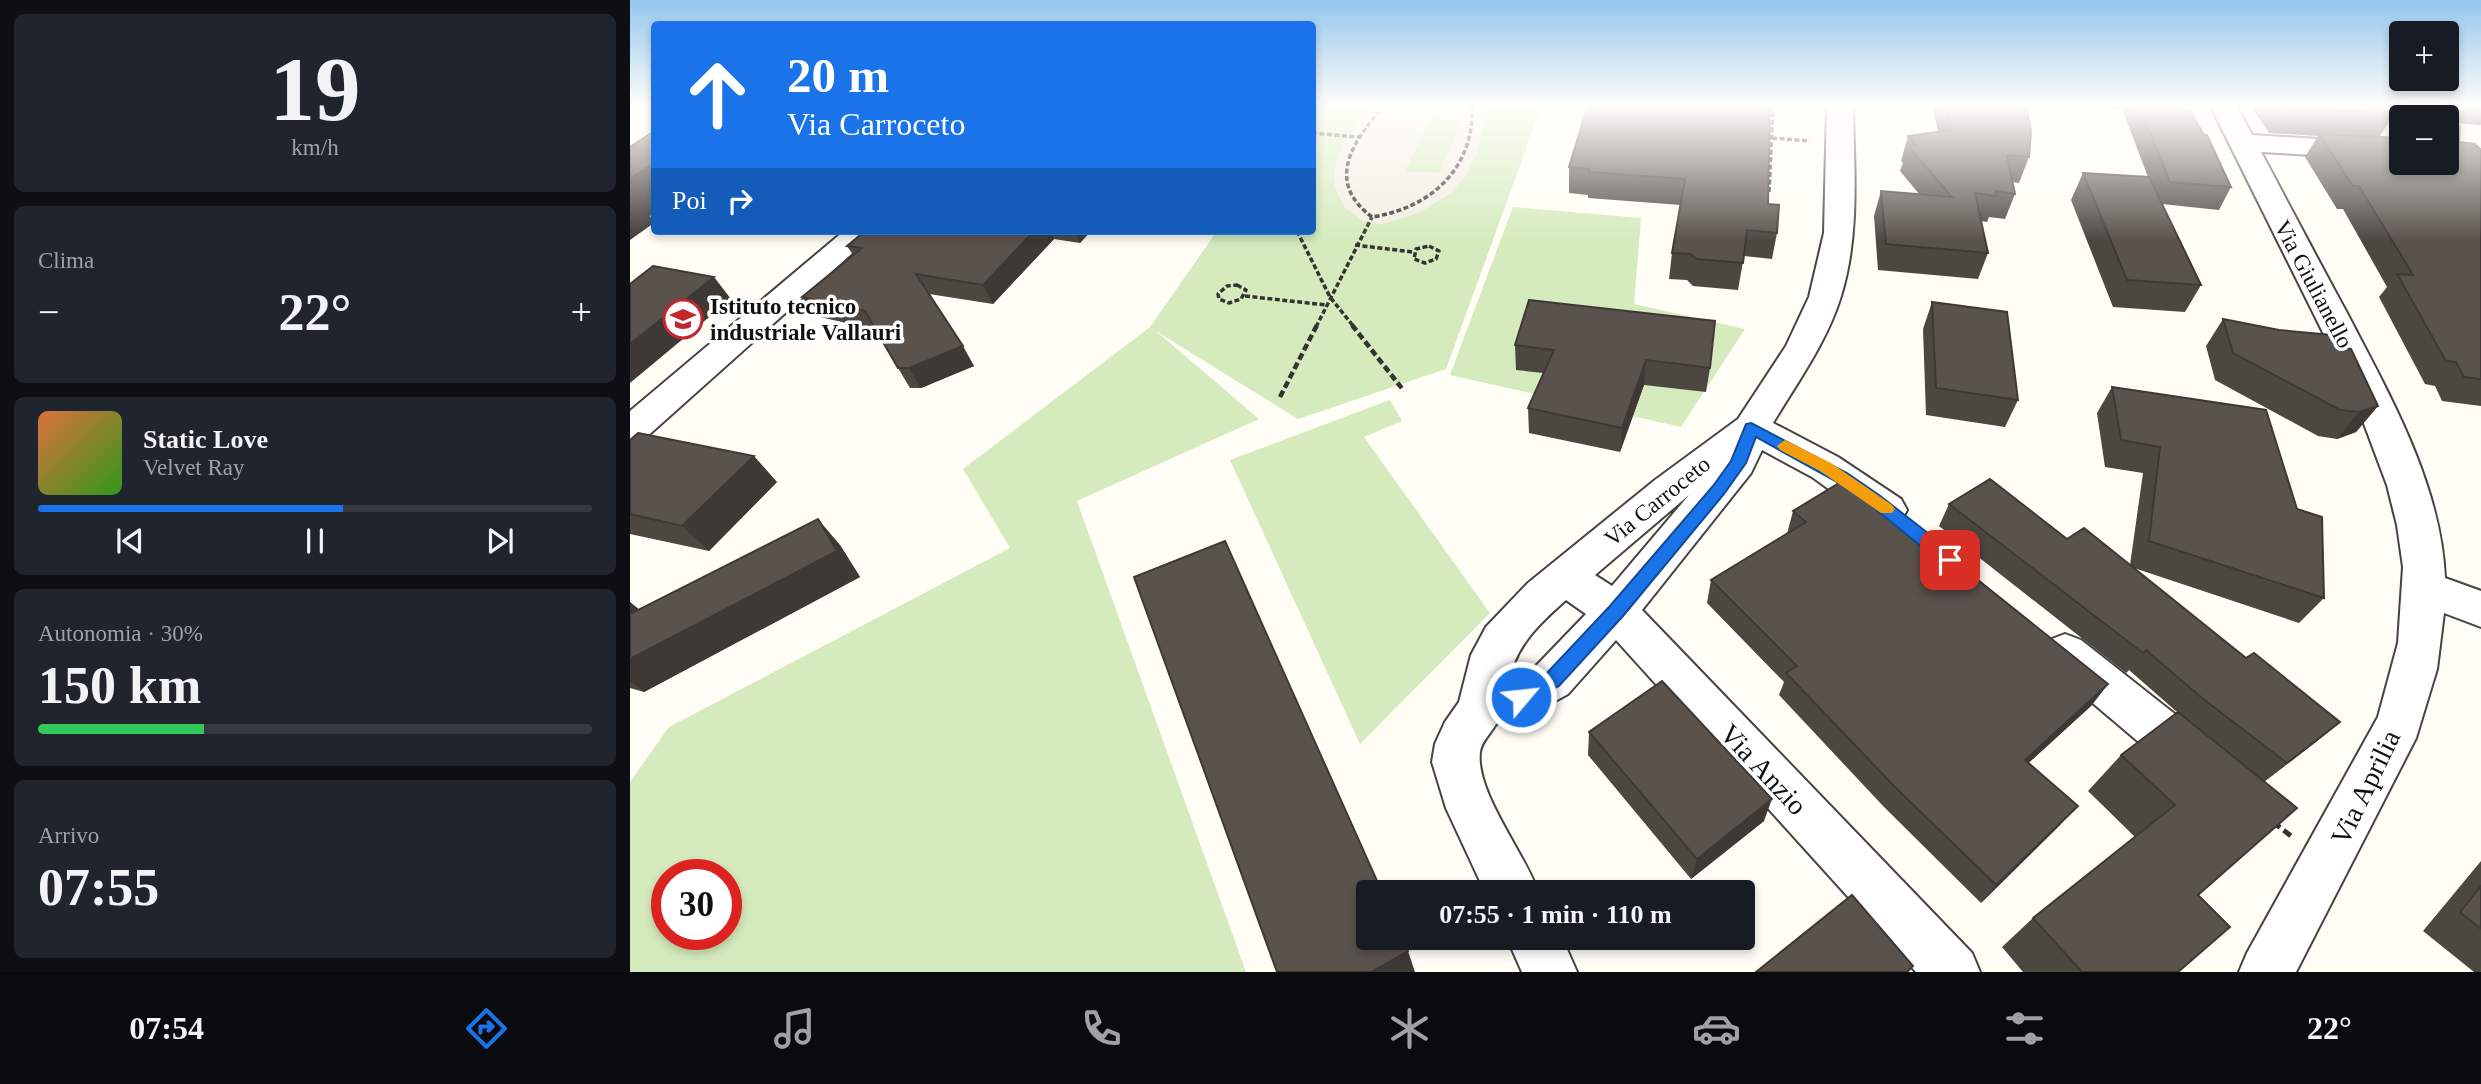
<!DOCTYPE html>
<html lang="it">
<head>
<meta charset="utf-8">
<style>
	body { margin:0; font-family:Georgia,serif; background:#20242c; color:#f1f3f6; height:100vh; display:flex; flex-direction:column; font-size:26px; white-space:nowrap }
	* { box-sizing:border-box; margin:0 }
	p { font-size:23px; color:#9ea1a6 }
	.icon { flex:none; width:38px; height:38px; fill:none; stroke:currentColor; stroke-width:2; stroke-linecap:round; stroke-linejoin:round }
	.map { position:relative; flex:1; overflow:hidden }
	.drawer { display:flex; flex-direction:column; gap:14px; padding:14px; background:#0d0f14; width:630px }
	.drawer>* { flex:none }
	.banner { position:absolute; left:21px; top:21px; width:665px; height:214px; border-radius:7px; box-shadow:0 4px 10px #0003; background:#1a73e8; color:#fff; overflow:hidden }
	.controls { position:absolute; left:1759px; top:21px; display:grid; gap:14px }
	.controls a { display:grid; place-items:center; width:70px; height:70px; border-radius:7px; background:#171b24; box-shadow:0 4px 10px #0003; font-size:35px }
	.speed { position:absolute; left:21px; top:859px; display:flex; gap:14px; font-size:35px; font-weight:700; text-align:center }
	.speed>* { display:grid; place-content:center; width:91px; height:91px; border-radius:50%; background:#171b24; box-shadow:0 4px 10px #0003; line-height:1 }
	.speed .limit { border:10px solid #d22; background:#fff; color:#111 }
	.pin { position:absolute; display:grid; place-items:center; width:60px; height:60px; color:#fff; margin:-30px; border-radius:14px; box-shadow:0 4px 10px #0006 }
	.me { position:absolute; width:77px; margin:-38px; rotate:62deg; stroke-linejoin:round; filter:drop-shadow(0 0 5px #0008) }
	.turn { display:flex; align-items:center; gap:24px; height:147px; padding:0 21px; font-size:32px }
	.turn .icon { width:91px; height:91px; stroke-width:2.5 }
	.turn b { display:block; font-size:49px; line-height:60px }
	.then { display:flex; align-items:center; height:66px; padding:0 21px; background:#0003; gap:14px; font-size:26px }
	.big { font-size:52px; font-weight:700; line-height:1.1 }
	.drawer .tile { flex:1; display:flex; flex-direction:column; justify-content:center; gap:10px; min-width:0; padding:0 24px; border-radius:10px; background:#20242c }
	.drawer .dial { align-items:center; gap:0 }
	.dial b { font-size:91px; line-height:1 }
	.song { display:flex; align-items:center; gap:21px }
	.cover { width:84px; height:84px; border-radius:10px; background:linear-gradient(135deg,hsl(20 70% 55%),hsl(110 70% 35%)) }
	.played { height:7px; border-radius:4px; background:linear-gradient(90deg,#1a73e8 55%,#363941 55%) }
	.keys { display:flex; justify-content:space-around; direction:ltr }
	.heat { display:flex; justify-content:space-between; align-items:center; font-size:38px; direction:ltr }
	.charge { height:10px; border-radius:5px; background:linear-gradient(90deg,#34c759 30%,#363941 0) }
	.trip { position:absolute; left:726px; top:880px; width:399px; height:70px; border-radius:7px; background:#171b24; box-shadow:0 4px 10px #0003; font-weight:700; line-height:70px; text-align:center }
	.dock { display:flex; height:112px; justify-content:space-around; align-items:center; background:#090b0e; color:#9ea1a6 }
	.dock .icon { width:49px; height:49px }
	.dock .current { color:#1a73e8 }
	.dock b { font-size:32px; color:#f1f3f6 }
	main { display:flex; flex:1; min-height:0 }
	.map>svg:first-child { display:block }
</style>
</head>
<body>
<main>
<section class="drawer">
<div class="tile dial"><b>19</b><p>km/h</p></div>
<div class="tile"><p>Clima</p>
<div class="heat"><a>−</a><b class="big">22°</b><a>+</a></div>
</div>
<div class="tile">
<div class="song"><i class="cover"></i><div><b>Static Love</b><p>Velvet Ray</p></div></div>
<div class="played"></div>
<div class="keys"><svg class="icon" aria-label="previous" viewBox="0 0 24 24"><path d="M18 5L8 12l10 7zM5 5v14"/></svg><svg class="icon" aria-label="pause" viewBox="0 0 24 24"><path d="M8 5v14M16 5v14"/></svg><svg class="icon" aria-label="next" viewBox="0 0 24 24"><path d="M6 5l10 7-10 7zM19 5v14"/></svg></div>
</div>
<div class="tile"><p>Autonomia · 30%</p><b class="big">150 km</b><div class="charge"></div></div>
<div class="tile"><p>Arrivo</p><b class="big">07:55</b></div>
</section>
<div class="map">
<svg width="1851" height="972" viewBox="0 0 1851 972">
	<rect width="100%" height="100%" fill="#fffdf5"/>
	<path fill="#d5ebbd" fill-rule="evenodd" d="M 683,105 L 912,105 L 816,369 L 668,419 L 526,331 L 629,419 L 447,501 L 616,972 L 0,972 L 0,782 L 39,727 L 380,548 L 333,469 L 520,327 L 587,231 L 682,231 ZM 37,875 L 96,875 L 96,934 L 37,934 Z
		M 883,207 L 1011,218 L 1004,304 L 1115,329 L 1051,427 L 820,375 Z
		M 760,400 L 772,421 L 734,437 L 860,613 L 730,744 L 600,460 Z"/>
	<path fill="#f1ede2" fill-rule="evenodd" d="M 743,105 L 854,105 L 856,113 L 847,153 L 836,175 L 821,193 L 789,213 L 752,224 L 732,221 L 714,207 L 704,185 L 704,169 L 714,142 ZM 801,118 L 832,121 L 809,173 L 775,171 Z"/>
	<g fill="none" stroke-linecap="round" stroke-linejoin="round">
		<defs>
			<path id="street" d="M 1197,105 L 1223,105 C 1224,169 1230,235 1211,296 C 1197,342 1167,383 1143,423 L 1208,457 L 1271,499 L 1277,510 L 1271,521 L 1257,525 L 1243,521 L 1182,477 L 1132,450 L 1121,473 L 1012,610 L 1342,953 L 1350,972 L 1286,972 L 986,640 L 938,694 L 907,711 L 866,724 C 861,733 851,742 850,752 C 845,792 895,853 908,892 L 855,892 L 816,808 L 802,762 L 805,744 L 815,722 L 829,702 L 841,655 L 856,627 L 898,583 L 1025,480 L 1108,419 L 1156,346 L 1179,297 L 1194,233 ZM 1059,495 L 982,586 L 965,575 ZM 936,600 L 956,614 L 906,666 L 879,680 C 886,645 910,623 936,600 Z
				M 1580,105 L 1606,105 L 1622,135 L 1771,144 L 1771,160 L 1631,152 C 1660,206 1688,260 1717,313 C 1759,394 1811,484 1815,578 L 1851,591 L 1851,627 L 1814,613 L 1807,669 L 1786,738 L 1666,972 L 1609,972 L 1617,953 L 1748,717 L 1768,643 L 1773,567 L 1767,525 L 1757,485 L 1721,389 Z
				M 214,231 L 247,231 L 13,440 L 0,444 L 0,411 Z
				M 1435,634 L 1451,640 L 1584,745 L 1591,761 L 1584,777 L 1567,783 L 1550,777 L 1419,666 L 1413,653 L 1419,640 Z
				M 877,938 L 932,938 L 947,972 L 892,972 Z"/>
		</defs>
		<use href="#street" stroke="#444" stroke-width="4"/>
		<path stroke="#333" stroke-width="3.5" stroke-dasharray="5 2.5" stroke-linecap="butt" d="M 755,105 C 723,141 694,181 742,217 C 801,208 845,168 842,105
			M 682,111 L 691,105
			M 682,133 L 729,137
			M 1142,138 L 1180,141
			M 1139,192 L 1143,105
			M 667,231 L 700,297 L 724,327
			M 725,245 L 783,252
			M 799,246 L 809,251 L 806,259 L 795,263 L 784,259 L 786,249 Z
			M 607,285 L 616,290 L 611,299 L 599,303 L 589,299 L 588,294 L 597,286 Z
			M 615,296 L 696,305
			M 686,327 L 742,217"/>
		<path stroke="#333" stroke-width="4.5" stroke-dasharray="7 3.5" stroke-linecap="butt" d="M 722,325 L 774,391
			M 650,397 L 687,325"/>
		<path stroke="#333" stroke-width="5" stroke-dasharray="9 4.5" stroke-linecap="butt" d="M 1643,822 L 1661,836"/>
		<use href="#street" fill="#fff" fill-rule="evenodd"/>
	</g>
	<path fill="#4d4742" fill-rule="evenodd" d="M 958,105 L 1147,233 L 1142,259 L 1114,256 L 1108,290 L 1063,286 L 1057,280 L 1039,279 L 1042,253 L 1051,205 L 958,198 L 958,195 L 939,193 L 939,167 Z
		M 1302,105 L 1400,105 L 1398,112 L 1399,157 L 1389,183 L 1383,182 L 1385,194 L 1375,219 L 1359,217 L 1357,222 L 1351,221 L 1358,253 L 1348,279 L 1248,270 L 1244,216 L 1251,191 L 1289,194 L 1270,171 L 1273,163 L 1271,161 L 1278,136 L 1308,132 Z
		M 1447,105 L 1557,105 L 1601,187 L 1589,210 L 1532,204 L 1571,285 L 1555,312 L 1483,307 L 1441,200 L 1453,173 L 1518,177 L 1492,109 L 1448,107 Z
		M 1620,105 L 1851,105 L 1851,125 L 1826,123 L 1829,142 L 1851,150 L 1851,406 L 1812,401 L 1805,386 L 1795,384 L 1749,297 L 1757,287 L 1713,209 L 1707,209 L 1675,157 L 1688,136 L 1639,133 ZM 1763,116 L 1771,126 L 1771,117 L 1816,117 L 1771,163 L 1749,137 Z
		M 235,231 L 461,231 L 450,243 L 424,239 L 363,304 L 299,294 L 344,366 L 291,388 L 280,388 L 268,368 L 246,330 L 186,316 L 172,297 L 223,255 L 217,246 Z
		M 1302,302 L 1388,400 L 1375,427 L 1296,415 L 1293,329 Z
		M 1593,319 L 1716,348 L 1748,406 L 1726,432 L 1707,439 L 1688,436 L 1585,380 L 1576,346 Z
		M 885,345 L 1080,368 L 1076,392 L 1014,385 L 990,452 L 899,433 L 898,408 L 913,373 L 886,370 Z
		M 1482,387 L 1694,598 L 1669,623 L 1504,568 L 1616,658 L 1710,722 L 1634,782 L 1568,895 L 1548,972 L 1393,972 L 1372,947 L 1403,918 L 1505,837 L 1458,791 L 1491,755 L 1547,712 L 1499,670 L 1496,673 L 1309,526 L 1319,504 L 1437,539 L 1500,565 L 1513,473 L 1475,467 L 1467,413 Z
		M 0,440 L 147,482 L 79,551 L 0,534 Z
		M 1163,511 L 1478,684 L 1461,706 L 1398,763 L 1430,825 L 1351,903 L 1254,807 L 1149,695 L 1154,682 L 1077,603 L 1081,580 L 1157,534 Z
		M 210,545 L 230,577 L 14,692 L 0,688 L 0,602 L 9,610 Z
		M 959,732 L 1134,821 L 1061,879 L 958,755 Z
		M 1851,861 L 1851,972 L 1844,972 L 1793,931 Z"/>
	<path fill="#3f3936" d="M 24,163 L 24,213 L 20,216 L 24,221 L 24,223 L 0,240 L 0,179 Z
		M 404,231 L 420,231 L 424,239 L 363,304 L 353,285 Z
		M 445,231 L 461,231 L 450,243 Z
		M 84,277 L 101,299 L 0,383 L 0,344 Z
		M 333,346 L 344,366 L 291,388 L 279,368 Z
		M 1016,360 L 1014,385 L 990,452 L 992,428 Z
		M 1748,406 L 1726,432 L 1707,439 L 1729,412 Z
		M 124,456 L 147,482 L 79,551 L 52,526 Z
		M 188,519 L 210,545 L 230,577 L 14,692 L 0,681 L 0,659 Z
		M 0,602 L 16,615 L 0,632 Z
		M 1478,684 L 1461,706 L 1380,780 L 1395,760 Z
		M 1710,722 L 1686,742 L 1634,782 L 1657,763 Z
		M 1142,799 L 1134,821 L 1061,879 L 1067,859 Z
		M 1448,806 L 1430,825 L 1351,903 L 1366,885 Z
		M 778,951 L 785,972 L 741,972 Z"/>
	<path fill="#5a524d" stroke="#3f3936" stroke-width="2" d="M 958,105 L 1140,105 L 1138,204 L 1149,205 L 1147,233 L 1117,230 L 1113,263 L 1067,259 L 1060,254 L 1042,253 L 1055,179 L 959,172 L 959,169 L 939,167 Z
		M 1315,105 L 1396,105 L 1401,130 L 1399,157 L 1377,155 L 1385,194 L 1365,191 L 1366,196 L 1345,193 L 1358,253 L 1256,244 L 1251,191 L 1322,197 L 1278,146 L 1286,145 L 1278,136 L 1321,130 Z
		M 1509,105 L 1557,105 L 1574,135 L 1577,135 L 1601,187 L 1540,182 Z
		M 1652,105 L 1757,105 L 1765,114 L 1654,107 Z
		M 1788,105 L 1810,105 L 1830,127 L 1829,142 L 1845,144 L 1851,150 L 1851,379 L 1834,377 L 1826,362 L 1816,361 L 1767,274 L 1783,275 L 1729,186 L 1723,186 L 1689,134 L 1771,138 L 1771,163 L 1816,163 L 1816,117 L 1789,117 Z
		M 24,131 L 24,163 L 0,179 L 0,147 Z
		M 1453,173 L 1519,177 L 1571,285 L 1497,280 Z
		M 235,231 L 404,231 L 353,285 L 286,274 L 333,346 L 279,368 L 268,368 L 235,311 L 172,297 L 232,248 L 217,246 Z
		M 23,266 L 84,277 L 0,344 L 0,284 Z
		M 899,300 L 1085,321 L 1080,368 L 1016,360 L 992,428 L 898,408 L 924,350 L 885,345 Z
		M 1302,302 L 1377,312 L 1388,400 L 1306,388 Z
		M 1593,319 L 1649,330 L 1702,335 L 1712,341 L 1716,348 L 1721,349 L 1748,406 L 1729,412 L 1710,410 L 1603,353 Z
		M 1482,387 L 1636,410 L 1667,509 L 1692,517 L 1694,598 L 1519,541 L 1530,447 L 1491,440 Z
		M 8,433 L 124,456 L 52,526 L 0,514 L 0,440 Z
		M 1219,477 L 1478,684 L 1395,760 L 1448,806 L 1366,885 L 1265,787 L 1156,673 L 1167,666 L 1081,580 L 1176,522 L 1163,511 Z
		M 1360,479 L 1437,539 L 1454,528 L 1616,658 L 1624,653 L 1710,722 L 1657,763 L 1572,698 L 1516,650 L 1513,653 L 1319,504 Z
		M 188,519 L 207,551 L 0,659 L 0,614 Z
		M 595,541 L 752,892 L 738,892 L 738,938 L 772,938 L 778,951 L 741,972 L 647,972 L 504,577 Z
		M 1032,681 L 1142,799 L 1067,859 L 959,732 Z
		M 1548,712 L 1667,808 L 1568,895 L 1600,927 L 1548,972 L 1452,972 L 1403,918 L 1545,805 L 1491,755 Z
		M 1851,886 L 1851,929 L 1830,912 Z
		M 1222,895 L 1283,966 L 1277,972 L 1126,972 Z"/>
	<linearGradient id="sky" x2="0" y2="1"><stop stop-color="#95c6ee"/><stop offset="0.44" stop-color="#fffefa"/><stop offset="1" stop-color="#fffefa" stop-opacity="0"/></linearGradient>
	<rect width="1851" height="241" fill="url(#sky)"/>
	<path fill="#1a73e8" stroke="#114b97" stroke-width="2" d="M 1121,423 L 1217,473 L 1249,495 L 1326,555 L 1328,560 L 1326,565 L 1314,565 L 1238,503 L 1205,481 L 1126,437 L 1116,463 L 1094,494 L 993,616 L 929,686 L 891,705 L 884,703 L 882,697 L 884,691 L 916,674 L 980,606 L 1083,486 L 1101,461 L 1116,424 Z"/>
	<path fill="#f59e0b" d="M 1155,440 L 1201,463 L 1262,505 L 1265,509 L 1262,513 L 1251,513 L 1190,471 L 1150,450 L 1147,446 Z"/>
	<defs>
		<symbol id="school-ring" viewBox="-11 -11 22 22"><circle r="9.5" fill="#fff" stroke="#c4262e" stroke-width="1.5"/><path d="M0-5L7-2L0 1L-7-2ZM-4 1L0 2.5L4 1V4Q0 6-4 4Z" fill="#c4262e"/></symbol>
	</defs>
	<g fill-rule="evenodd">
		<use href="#school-ring" x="31" y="297" width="44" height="44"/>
	</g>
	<g text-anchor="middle" stroke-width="7" stroke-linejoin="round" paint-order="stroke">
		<g font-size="23" fill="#111" stroke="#fff">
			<text transform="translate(1684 284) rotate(62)" y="8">Via Giulianello</text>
			<text transform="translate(1027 501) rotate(-39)" y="8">Via Carroceto</text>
		</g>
		<g font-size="23" font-weight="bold" fill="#111" stroke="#fff" text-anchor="start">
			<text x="80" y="314">Istituto tecnico<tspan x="80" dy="26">industriale Vallauri</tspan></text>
		</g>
		<g font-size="28" fill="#111" stroke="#fff">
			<text transform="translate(1134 769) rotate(47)" y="10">Via Anzio</text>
			<text transform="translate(1735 787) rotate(-64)" y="10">Via Aprilia</text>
		</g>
	</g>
</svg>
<div class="controls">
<a>+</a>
<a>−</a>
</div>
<div class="speed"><div class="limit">30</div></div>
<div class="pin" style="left:1320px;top:560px;background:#d93025"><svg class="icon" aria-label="arrive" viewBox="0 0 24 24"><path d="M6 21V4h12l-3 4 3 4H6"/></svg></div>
<svg class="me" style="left:891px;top:697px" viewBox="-20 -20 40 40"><circle r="17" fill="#1a73e8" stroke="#fff" stroke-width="3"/><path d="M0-11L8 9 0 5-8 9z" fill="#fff"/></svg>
<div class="trip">07:55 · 1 min · 110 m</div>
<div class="banner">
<div class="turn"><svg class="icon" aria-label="ahead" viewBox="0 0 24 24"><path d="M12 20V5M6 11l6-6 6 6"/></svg><div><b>20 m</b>Via Carroceto</div></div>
<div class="then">Poi<svg class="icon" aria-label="right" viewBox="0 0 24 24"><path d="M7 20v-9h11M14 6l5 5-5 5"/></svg></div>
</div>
</div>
</main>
<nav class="dock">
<b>07:54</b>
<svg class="icon current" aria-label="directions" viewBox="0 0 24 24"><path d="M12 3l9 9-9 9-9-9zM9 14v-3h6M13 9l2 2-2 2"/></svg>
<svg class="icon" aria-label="music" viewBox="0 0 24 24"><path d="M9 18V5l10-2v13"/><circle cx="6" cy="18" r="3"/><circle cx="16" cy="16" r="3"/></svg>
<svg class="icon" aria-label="phone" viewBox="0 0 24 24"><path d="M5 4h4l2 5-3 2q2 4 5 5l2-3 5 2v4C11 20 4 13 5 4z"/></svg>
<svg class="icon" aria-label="climate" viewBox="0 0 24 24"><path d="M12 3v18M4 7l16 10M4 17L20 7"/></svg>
<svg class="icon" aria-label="car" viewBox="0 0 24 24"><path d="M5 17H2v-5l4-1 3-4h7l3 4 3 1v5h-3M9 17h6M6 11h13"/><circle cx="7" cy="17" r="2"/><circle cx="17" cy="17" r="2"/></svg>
<svg class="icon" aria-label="filters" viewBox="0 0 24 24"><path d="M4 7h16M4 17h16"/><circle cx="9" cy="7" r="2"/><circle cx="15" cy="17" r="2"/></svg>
<b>22°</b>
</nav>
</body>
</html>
